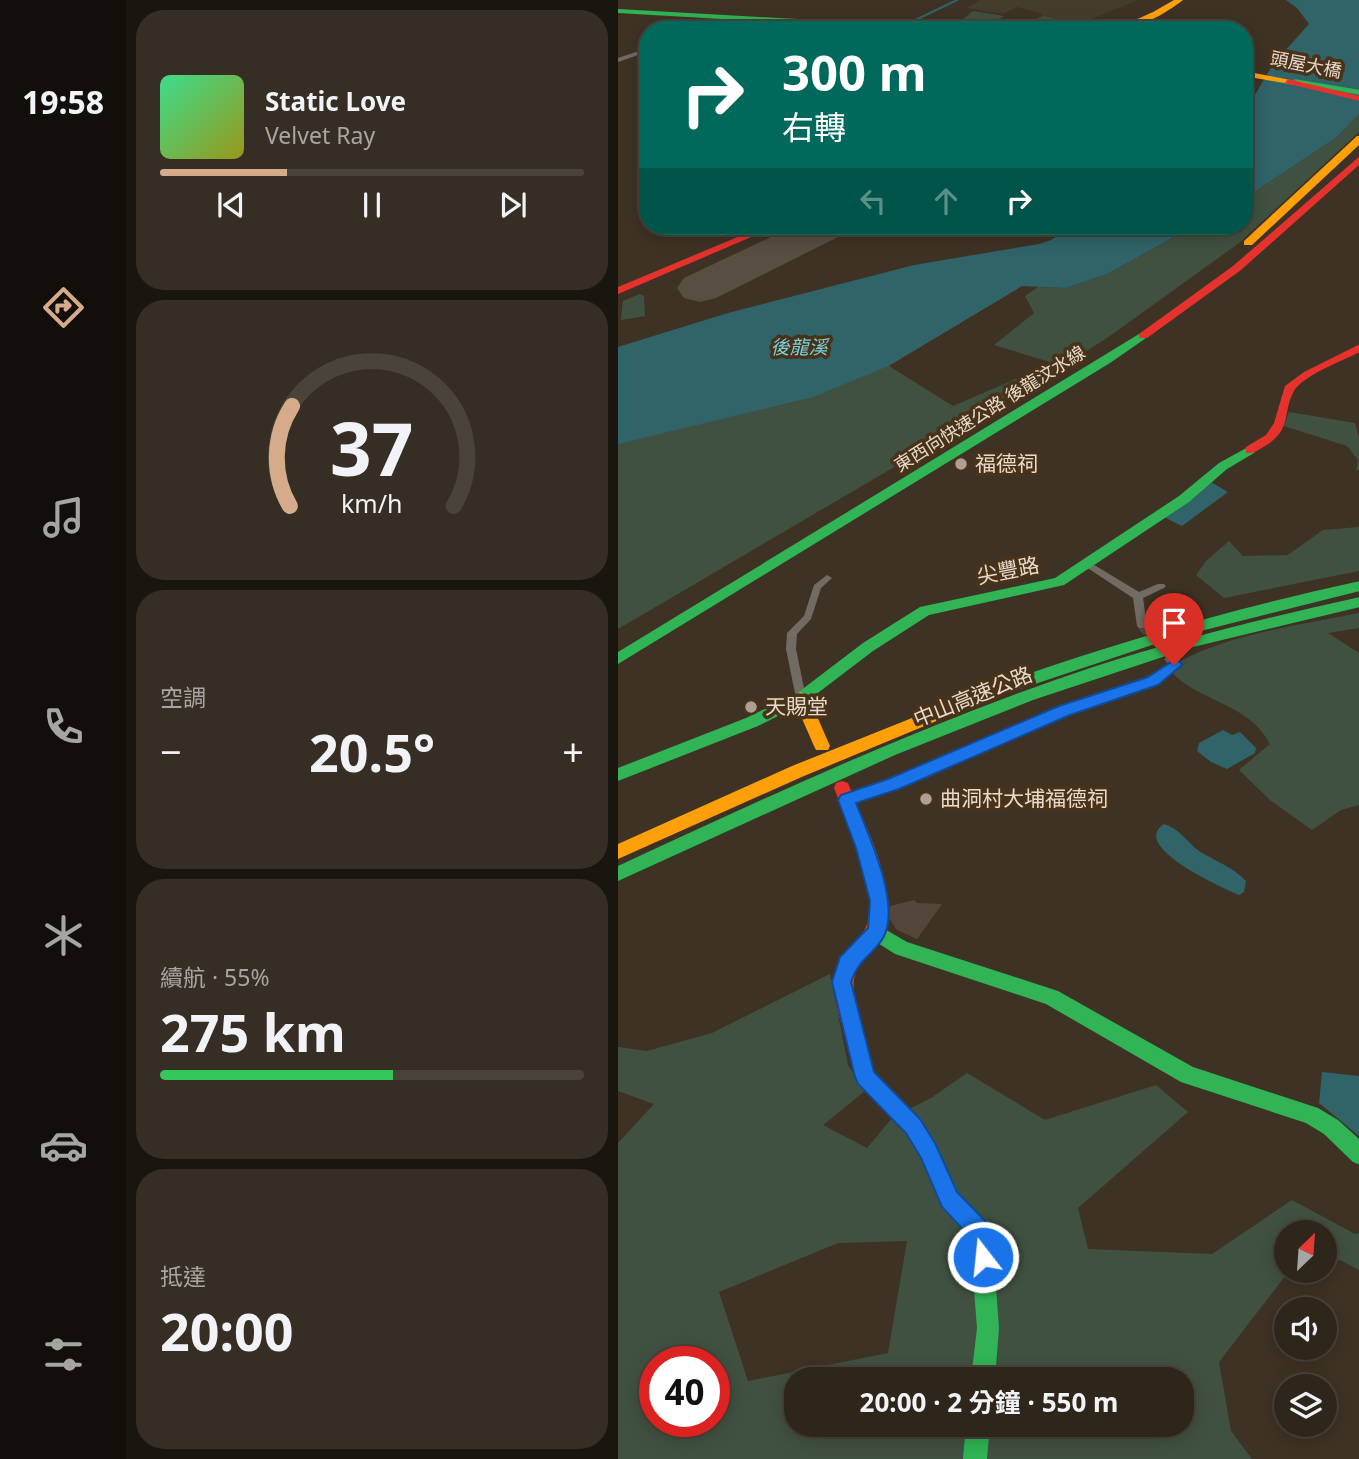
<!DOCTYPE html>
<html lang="zh-TW">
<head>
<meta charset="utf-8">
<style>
	body { margin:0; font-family:"Noto Sans","Noto Sans TC",sans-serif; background:#362e24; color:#f1f3f6; height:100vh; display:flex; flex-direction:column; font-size:26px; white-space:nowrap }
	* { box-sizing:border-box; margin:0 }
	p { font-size:23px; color:#a7a5a3 }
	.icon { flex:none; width:38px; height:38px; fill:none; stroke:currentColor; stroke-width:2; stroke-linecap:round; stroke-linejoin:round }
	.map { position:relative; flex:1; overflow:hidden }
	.drawer { display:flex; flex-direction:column; gap:10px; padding:10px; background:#19150f; width:492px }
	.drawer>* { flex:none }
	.hud { position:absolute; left:21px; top:21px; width:614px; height:214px; border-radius:28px; box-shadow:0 4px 18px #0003,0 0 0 2px #49433a; background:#00695c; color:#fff; overflow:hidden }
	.needle { width:46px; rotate:25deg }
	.buttons { position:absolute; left:656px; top:1220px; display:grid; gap:14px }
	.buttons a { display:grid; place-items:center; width:63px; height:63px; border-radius:50%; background:#2e261b; box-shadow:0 4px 18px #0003,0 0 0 2px #49433a; font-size:35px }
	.speed { position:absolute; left:21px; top:1346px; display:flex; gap:14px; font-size:35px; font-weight:700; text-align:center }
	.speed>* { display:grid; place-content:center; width:91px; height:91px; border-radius:50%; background:#2e261b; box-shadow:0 4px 18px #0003,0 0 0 2px #49433a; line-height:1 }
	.speed .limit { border:10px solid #d22; background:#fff; color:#111 }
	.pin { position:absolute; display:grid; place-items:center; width:60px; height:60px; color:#fff; margin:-72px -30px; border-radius:50% 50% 50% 0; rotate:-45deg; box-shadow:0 0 7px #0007 }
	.pin .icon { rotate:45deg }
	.me { position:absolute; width:77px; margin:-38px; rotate:344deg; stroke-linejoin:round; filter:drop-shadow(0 0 5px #0008) }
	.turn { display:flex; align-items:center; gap:24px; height:147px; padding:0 28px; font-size:32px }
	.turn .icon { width:91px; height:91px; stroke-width:2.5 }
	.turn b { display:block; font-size:49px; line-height:60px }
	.lanes { display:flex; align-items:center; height:66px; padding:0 28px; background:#0003; justify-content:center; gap:35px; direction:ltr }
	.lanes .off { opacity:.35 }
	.big { font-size:52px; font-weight:700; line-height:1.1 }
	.drawer .tile { flex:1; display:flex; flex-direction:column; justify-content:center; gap:10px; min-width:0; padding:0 24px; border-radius:28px; background:#362e24 }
	.drawer .dial { align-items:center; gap:0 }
	.dial svg { height:182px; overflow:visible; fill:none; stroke:#49433a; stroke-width:7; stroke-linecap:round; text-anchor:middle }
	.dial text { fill:#f1f3f6; stroke:none }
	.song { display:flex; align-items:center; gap:21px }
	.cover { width:84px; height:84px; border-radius:10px; background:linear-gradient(135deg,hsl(150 70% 55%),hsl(60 70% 35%)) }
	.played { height:7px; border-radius:4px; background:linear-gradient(90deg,#d6ab8b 30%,#49433a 30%) }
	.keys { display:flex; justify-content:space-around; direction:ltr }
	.heat { display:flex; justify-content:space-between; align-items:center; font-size:38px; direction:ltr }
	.charge { height:10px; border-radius:5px; background:linear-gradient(90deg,#34c759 55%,#49433a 0) }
	.trip { position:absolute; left:166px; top:1367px; width:410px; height:70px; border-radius:28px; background:#2e261b; box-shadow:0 4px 18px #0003,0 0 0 2px #49433a; font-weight:700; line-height:70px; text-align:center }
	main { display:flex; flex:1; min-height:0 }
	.tabs { display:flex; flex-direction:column; width:126px; justify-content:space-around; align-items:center; background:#120f0b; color:#a7a5a3 }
	.tabs .icon { width:49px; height:49px }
	.tabs .active { color:#d6ab8b }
	.tabs b { font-size:32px; color:#f1f3f6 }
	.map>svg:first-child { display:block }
</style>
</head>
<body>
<main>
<nav class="tabs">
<b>19:58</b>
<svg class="icon active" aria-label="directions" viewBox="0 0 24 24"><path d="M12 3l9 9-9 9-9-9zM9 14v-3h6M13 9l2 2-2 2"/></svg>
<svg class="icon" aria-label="music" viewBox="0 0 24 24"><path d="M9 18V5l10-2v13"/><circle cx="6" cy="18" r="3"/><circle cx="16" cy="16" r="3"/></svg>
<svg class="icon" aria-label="phone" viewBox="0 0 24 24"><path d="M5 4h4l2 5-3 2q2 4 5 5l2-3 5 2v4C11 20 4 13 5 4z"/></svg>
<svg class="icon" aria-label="climate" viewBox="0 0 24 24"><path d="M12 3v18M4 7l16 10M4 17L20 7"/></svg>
<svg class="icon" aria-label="car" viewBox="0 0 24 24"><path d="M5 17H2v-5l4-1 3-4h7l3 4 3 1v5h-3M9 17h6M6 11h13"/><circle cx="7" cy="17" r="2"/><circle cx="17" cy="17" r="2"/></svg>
<svg class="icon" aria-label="filters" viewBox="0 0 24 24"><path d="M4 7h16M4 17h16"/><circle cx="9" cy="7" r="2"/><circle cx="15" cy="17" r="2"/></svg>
</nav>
<section class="drawer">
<div class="tile">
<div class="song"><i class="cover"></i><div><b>Static Love</b><p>Velvet Ray</p></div></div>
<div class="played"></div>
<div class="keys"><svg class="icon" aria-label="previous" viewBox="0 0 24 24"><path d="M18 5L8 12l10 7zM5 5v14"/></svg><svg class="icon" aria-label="pause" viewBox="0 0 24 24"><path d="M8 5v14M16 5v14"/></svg><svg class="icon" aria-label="next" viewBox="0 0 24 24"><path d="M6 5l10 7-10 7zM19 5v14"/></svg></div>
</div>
<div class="tile dial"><svg viewBox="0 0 100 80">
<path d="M14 69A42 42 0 1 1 86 69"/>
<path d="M14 69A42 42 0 0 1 15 25" stroke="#d6ab8b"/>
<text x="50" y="56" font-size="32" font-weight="700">37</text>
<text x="50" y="72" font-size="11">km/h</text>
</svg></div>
<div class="tile"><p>空調</p>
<div class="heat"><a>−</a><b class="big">20.5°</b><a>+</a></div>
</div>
<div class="tile"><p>續航 · 55%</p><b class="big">275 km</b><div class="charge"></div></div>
<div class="tile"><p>抵達</p><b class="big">20:00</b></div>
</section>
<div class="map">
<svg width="742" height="1459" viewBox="0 0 742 1459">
	<rect width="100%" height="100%" fill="#3e3224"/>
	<path fill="#453d2c" d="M 362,0 L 520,0 L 447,30 L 406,25 L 426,14 L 399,7 L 385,14 L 349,8 Z"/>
	<path fill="#415141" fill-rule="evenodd" d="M 355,11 L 386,16 L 369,29 L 335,27 Z
		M 426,16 L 459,24 L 444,30 L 397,30 Z
		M 741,114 L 741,132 L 621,243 L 492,336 L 406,391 L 0,629 L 0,380 L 404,286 L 271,366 L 335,406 L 435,363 L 376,345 L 416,313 L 407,296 L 420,287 L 448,288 L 489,274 L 576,226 L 626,226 L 627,198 L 719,137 Z
		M 22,294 L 26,296 L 27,316 L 3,320 L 5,301 Z
		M 671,412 L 737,423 L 741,437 L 741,470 L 738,470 L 740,460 L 729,446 L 666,426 Z
		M 741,527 L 741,571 L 606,598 L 578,575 L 588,561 L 611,541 L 625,556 L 670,555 L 705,530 Z
		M 741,613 L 741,628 L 710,633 L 741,653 L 741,805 L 723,810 L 694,830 L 652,800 L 621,770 L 652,744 C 633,708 596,704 566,683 C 560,679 555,673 549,668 C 607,634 676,626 741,613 Z
		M 212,974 L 230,1065 L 247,1091 L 205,1125 L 249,1148 L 275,1117 L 313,1098 L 349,1073 L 427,1120 L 538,1085 L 570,1112 L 460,1208 L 470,1249 L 594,1254 L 674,1200 L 737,1234 L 741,1233 L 741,1270 L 722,1260 L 707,1262 L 707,1232 L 668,1232 L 671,1271 L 601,1362 L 613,1431 L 634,1459 L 0,1459 L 0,1143 L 36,1104 L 0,1091 L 0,1047 L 29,1051 L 94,1033 ZM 289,1241 L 270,1353 L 130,1381 L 101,1292 L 220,1243 ZM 37,1362 L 96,1362 L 96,1421 L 37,1421 ZM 178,1379 L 564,1379 L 564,1424 L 178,1424 Z"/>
	<path fill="#306469" d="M 668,0 L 741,0 L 741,114 L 719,137 L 627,198 L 627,112 L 655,64 L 691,24 L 679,8 Z
		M 455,226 L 576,226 L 489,274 L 448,288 L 404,286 L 270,366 L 195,397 L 0,444 L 0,347 L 110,313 L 296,265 L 421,244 L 433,240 Z
		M 593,482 L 610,492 L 564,526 L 546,517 L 579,495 Z
		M 605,730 L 614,735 L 622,732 L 638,748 L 637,753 L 609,769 L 593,762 L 579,751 L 581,743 Z
		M 546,824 C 561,828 569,842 581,851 C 597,861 615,867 628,881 L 626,892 L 621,895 C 604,888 511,846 546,824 Z
		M 704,1072 L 741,1076 L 741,1136 L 701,1103 Z"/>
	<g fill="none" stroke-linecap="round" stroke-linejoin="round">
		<path stroke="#306469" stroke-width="2" d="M 287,25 L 339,0"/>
		<path fill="#584e42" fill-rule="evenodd" d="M 176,226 L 230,226 L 224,235 L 98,298 L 82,302 L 66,298 L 59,288 L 66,278 Z"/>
	</g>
	<path fill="#52473a" d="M 296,900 L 299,903 L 324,904 L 299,939 L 279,930 L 271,918 L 272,906 Z"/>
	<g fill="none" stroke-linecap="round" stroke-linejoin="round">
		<path stroke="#584b3d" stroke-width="9" stroke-dasharray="9 4.5" stroke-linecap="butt" d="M 524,626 L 549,657"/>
		<path fill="#726b63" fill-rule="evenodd" d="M 426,26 L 429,28 L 427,30 L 421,30 Z
			M 21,51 L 23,54 L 0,62 L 0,58 Z
			M 468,560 L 521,592 L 540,584 L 546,584 L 548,586 L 546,588 L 525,598 L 529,626 L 527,628 L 521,628 L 519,626 L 515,598 L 465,565 L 463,563 Z
			M 209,575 L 214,578 L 203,588 L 193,619 L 179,634 L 178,649 L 188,698 L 183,702 L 178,698 L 168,649 L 169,633 L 186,616 L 196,585 Z
			M 551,655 C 556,657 559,661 561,665 L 560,668 L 546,677 L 519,690 L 447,715 L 260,793 L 229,804 L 225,803 L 223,800 L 225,797 C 298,771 368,737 440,709 C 477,694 516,687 550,664 L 546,659 Z"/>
		<path fill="#30b455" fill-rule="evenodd" d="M 0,9 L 340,28 L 344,30 L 295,30 L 0,13 Z
			M 676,79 L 742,90 L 742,95 L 679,83 Z
			M 521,334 L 531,336 L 492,363 L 0,664 L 0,652 Z
			M 632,446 L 638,450 L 636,453 L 609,469 L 571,502 L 446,585 L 311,615 L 255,651 L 188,702 L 140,726 L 0,781 L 0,768 L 128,718 L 178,694 L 245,643 L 302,607 L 437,578 L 561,496 L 601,463 Z
			M 742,581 L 742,591 L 555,638 L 369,700 L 361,694 L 364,690 C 487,646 613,609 742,581 Z
			M 742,597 L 742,607 L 575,647 L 415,700 L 277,755 L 0,881 L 0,866 C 155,794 312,721 475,667 C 562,639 651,617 742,597 Z
			M 258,924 L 289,942 L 440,991 L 575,1067 L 700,1108 L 720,1120 L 742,1140 L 742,1165 L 735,1162 L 706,1134 L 688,1123 L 563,1082 L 428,1004 L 277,954 L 252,938 L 249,932 L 252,926 Z
			M 235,1021 L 242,1024 L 245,1030 L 256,1072 L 302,1119 L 317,1144 L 340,1192 L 371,1225 L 374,1233 L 381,1328 L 377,1379 L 353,1379 L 359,1328 L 352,1238 L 324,1208 L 303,1158 L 288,1133 L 240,1084 L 225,1030 L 228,1024 Z
			M 348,1424 L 372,1424 L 369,1459 L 345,1459 Z"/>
		<path fill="#ff9f0a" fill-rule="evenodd" d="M 556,0 L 565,0 C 547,14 519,30 495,30 L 535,12 Z
			M 626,71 L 688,83 L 692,85 L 688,87 L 626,76 Z
			M 739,136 L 742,136 L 742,144 L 634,245 L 626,245 L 626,241 Z
			M 369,688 L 374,690 L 377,694 L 374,698 L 186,776 L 0,859 L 0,844 L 174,766 Z
			M 183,692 L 191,698 L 212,746 L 210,750 L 198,750 L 196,746 L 175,698 Z"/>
		<path fill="#e5322d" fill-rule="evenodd" d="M 670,79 L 742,96 L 742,101 L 667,83 Z
			M 742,156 L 742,164 L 623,270 L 529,338 L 521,338 L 521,334 L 615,266 Z
			M 146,226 L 159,226 L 0,294 L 0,287 Z
			M 742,344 L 742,352 C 726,360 684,376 676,391 C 664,412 675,429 647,446 C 640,450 636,454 628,453 L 628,447 L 648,435 L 656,423 L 667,386 L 686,372 Z
			M 224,781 L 230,783 L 232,788 C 249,830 278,882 267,928 C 265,939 257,946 249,954 C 227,977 237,1002 245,1030 L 242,1036 L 235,1039 L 228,1036 C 215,1005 210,972 234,945 C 244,934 250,929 251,913 C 254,870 231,827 216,788 L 218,783 Z"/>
	</g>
	<path fill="#1a73e8" stroke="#114b97" stroke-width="2" d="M 556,660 L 561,661 L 564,665 L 540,685 L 452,715 L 281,789 L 238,803 C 251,836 281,900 267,934 C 259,953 240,958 233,982 L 256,1072 L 302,1119 L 317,1143 L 339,1192 L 371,1225 L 376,1257 L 373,1265 L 365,1268 L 357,1265 L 353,1238 L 324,1207 L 303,1158 L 288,1133 L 240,1084 L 237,1077 L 214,982 L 222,957 L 250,928 L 252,901 L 238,848 L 220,800 L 223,795 L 270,779 L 441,706 L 530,677 Z"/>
	<g fill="#ad9f91" stroke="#49321a" stroke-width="2.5">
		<circle cx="343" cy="464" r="7"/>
		<circle cx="133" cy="707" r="7"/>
		<circle cx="308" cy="799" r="7"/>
	</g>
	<g text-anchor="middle" stroke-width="7" stroke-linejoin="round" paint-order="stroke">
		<g font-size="18" fill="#e9dacc" stroke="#49321a">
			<text transform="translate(688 65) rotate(11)" y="6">頭屋大橋</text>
			<text transform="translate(372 409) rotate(-32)" y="6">東西向快速公路 後龍汶水線</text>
		</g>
		<g font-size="19" font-style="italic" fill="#74d3df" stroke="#49321a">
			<text x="181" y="354">後龍溪</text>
		</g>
		<g font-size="21" fill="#e9dacc" stroke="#49321a" text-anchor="start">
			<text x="357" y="471">福德祠</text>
			<text x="147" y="714">天賜堂</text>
			<text x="322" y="806">曲洞村大埔福德祠</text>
		</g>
		<g font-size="21" fill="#e9dacc" stroke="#49321a">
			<text transform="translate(390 571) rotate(-11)" y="7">尖豐路</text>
			<text transform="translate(355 697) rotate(-22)" y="7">中山高速公路</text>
		</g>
	</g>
</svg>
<div class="buttons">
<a><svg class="needle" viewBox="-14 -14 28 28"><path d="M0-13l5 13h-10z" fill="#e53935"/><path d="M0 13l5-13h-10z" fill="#a7a5a3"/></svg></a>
<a><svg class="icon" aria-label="sound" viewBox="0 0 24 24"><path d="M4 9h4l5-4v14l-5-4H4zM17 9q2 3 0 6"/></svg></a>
<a><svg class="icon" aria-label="layers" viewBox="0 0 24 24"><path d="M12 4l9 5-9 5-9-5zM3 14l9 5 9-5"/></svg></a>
</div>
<div class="speed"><div class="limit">40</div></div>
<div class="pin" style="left:556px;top:665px;background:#d93025"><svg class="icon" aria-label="arrive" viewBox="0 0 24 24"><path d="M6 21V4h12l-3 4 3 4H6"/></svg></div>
<svg class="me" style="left:365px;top:1257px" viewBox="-20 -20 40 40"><circle r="17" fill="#1a73e8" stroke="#fff" stroke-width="3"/><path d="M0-11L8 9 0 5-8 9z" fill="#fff"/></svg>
<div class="trip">20:00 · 2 分鐘 · 550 m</div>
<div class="hud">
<div class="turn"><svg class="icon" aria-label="right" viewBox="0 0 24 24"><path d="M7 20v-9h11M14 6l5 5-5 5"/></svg><div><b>300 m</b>右轉</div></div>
<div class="lanes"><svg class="icon off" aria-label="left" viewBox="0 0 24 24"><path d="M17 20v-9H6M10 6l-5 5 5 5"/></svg><svg class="icon off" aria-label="ahead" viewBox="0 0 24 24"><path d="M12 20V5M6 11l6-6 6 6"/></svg><svg class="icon" aria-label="right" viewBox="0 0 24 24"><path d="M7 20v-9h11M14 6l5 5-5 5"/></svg></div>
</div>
</div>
</main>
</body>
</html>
